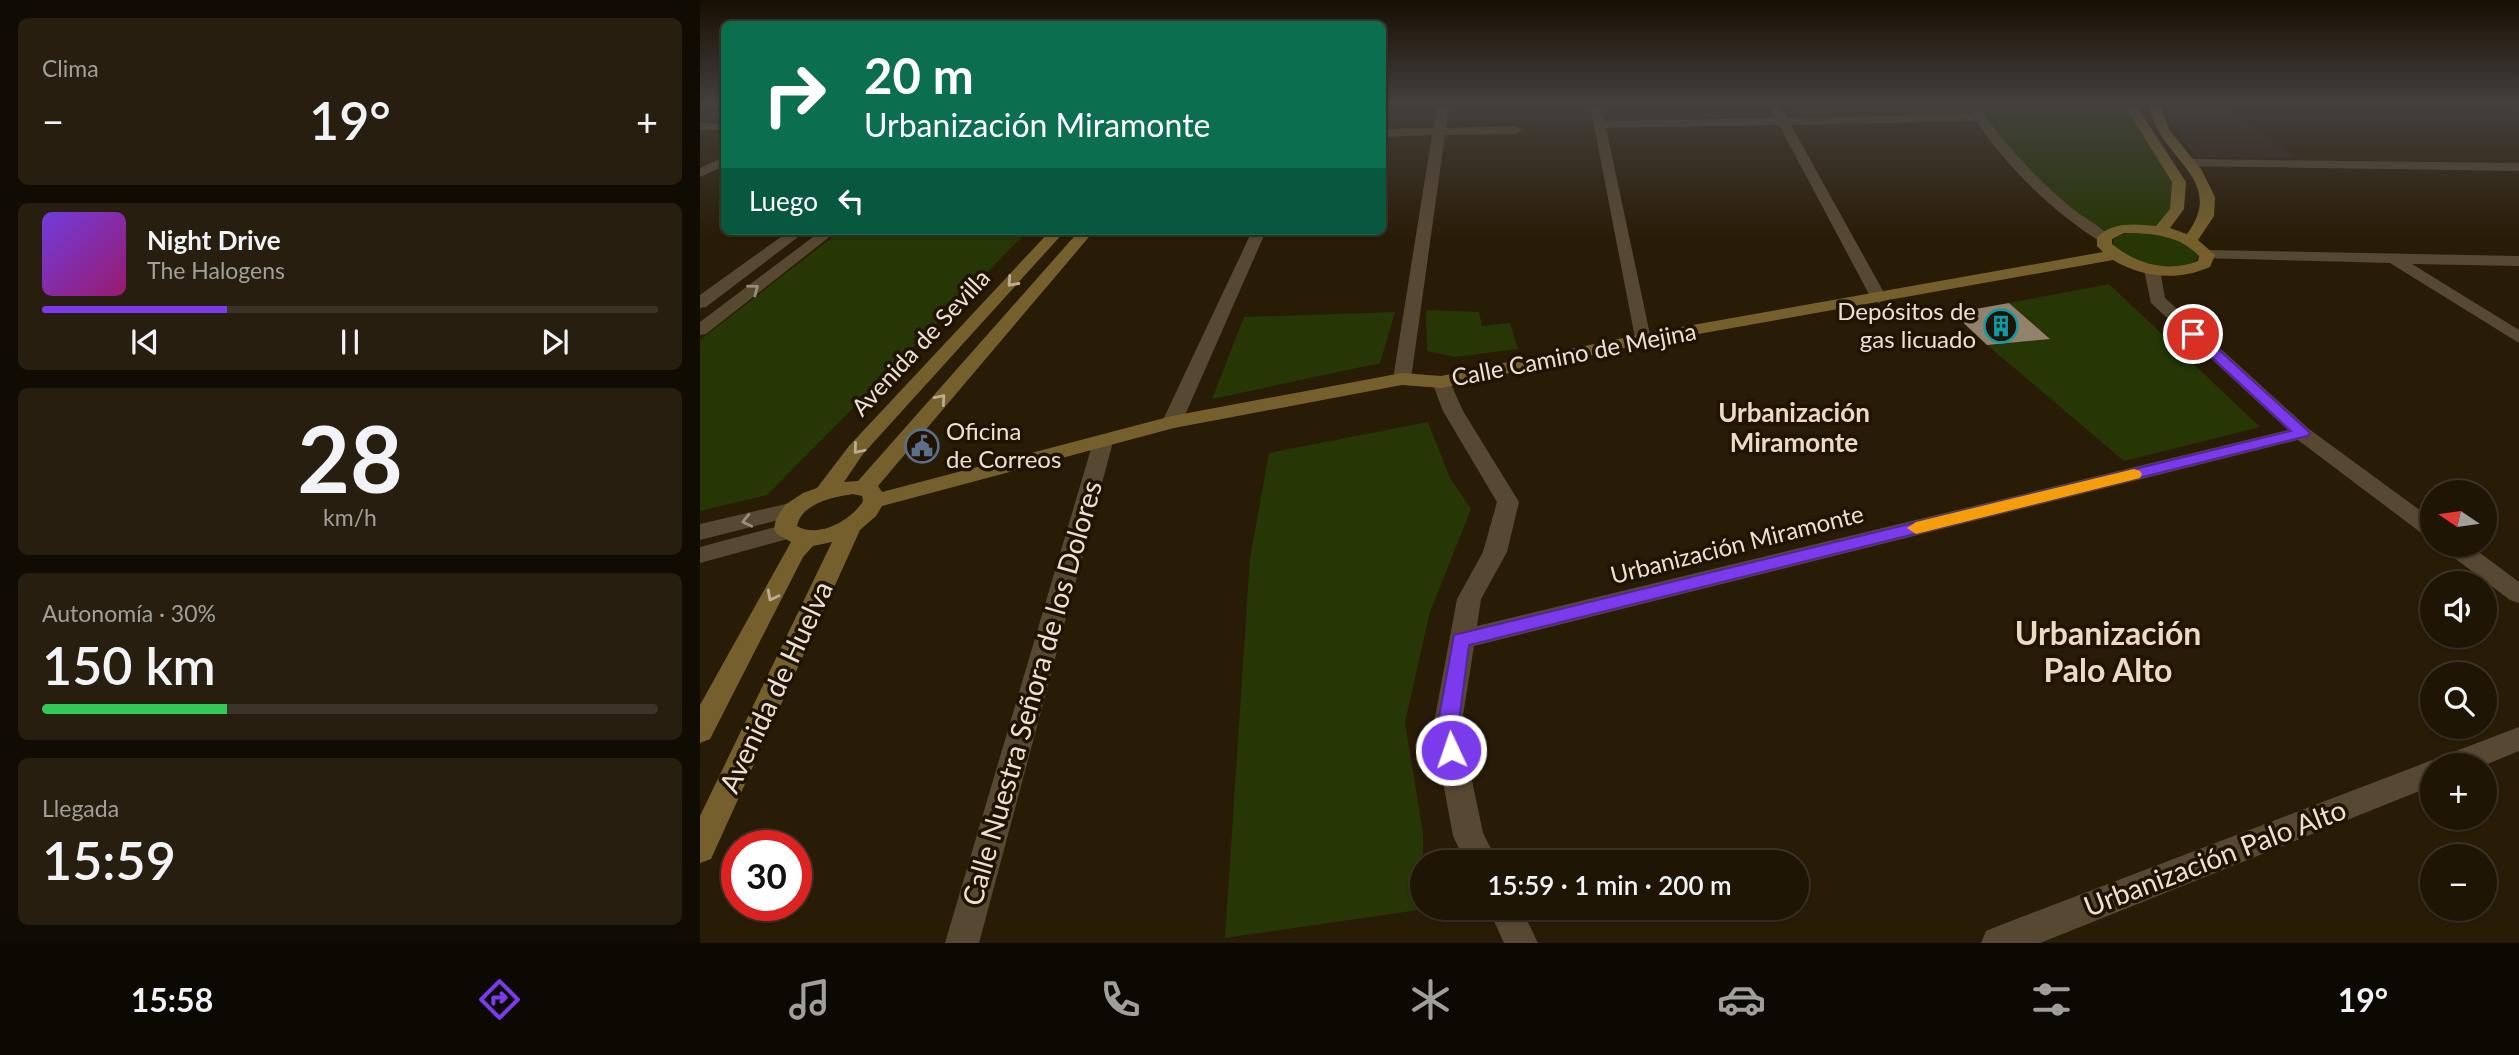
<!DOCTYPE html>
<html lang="es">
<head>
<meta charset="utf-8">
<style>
	body { margin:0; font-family:Lato,sans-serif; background:#271e0f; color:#f1f3f6; height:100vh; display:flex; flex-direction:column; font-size:26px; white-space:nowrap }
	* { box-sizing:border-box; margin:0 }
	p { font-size:23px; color:#a19f9a }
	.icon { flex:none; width:38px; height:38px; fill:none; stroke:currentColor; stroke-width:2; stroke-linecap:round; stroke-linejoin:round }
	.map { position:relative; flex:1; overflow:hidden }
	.sheet { display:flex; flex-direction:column; gap:18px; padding:18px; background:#110c03; width:700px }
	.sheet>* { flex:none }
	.guide { position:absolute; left:21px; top:21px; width:665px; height:214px; border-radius:10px; box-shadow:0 2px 5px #0004,0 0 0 2px #3c3427; background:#0b6e4f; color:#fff; overflow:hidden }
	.needle { width:46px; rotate:283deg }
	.buttons { position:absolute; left:1720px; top:480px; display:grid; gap:14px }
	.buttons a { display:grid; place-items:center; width:77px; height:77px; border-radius:50%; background:#1f1505; box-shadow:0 2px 5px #0004,0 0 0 2px #3c3427; font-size:35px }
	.speed { position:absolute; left:21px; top:830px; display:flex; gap:14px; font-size:35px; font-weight:700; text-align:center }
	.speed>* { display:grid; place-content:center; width:91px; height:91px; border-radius:50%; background:#1f1505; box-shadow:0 2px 5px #0004,0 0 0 2px #3c3427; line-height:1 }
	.speed .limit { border:10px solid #d22; background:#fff; color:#111 }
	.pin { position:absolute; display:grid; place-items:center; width:60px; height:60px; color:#fff; margin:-30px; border:4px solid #fff; border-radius:50%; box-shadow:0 2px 7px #0007 }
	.me { position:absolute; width:77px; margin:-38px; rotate:357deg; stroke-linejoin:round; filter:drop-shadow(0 0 5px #0008) }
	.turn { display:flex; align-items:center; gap:24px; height:147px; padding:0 28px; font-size:32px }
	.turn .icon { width:91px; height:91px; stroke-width:2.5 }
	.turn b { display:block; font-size:49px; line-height:60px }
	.then { display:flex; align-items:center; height:66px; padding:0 28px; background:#0003; gap:14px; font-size:26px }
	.big { font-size:52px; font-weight:600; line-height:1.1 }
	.sheet .card { flex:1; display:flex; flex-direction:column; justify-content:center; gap:10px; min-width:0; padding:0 24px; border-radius:10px; background:#271e0f }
	.sheet .dial { align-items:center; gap:0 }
	.dial b { font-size:91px; line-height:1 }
	.song { display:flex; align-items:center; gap:21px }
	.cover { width:84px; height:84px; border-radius:10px; background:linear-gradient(135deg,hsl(260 70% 55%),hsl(320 70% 35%)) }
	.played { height:7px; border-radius:4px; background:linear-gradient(90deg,#7c3aed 30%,#3c3427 30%) }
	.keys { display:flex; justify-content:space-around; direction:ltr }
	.heat { display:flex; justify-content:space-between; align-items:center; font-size:38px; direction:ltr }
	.charge { height:10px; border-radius:5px; background:linear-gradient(90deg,#34c759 30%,#3c3427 0) }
	.trip { position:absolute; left:710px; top:850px; width:399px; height:70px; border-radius:35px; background:#1f1505; box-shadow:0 2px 5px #0004,0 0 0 2px #3c3427; font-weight:600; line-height:70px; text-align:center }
	.tab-bar { display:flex; height:112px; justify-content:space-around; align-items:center; background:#0c0802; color:#a19f9a }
	.tab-bar .icon { width:49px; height:49px }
	.tab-bar .on { color:#7c3aed }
	.tab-bar b { font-size:32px; color:#f1f3f6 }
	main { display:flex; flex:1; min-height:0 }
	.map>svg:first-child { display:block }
</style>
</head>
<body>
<main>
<section class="sheet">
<div class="card"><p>Clima</p>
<div class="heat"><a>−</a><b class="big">19°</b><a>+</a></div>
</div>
<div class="card">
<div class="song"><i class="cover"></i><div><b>Night Drive</b><p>The Halogens</p></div></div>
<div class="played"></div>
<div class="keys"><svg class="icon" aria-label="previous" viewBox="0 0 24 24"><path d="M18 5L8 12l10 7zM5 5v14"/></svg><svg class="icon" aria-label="pause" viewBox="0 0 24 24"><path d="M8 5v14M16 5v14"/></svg><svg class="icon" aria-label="next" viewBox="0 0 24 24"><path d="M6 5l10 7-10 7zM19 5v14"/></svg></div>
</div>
<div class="card dial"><b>28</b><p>km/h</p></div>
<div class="card"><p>Autonomía · 30%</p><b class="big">150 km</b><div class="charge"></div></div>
<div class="card"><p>Llegada</p><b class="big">15:59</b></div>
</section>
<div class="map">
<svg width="1819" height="943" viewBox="0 0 1819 943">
	<rect width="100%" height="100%" fill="#291c07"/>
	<path fill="#322218" d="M 1464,105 L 1522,105 L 1596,158 L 1497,157 L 1471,123 Z"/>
	<path fill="#263605" d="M 1090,105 L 1263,105 L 1267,113 L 1096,116 Z
		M 1272,105 L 1434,105 L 1434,111 L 1479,182 L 1477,209 L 1460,231 L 1441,229 L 1404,238 L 1383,226 L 1279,117 Z
		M 140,231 L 328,231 L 67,495 L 0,511 L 0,340 Z
		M 1430,232 C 1450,233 1492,234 1498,258 C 1485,278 1423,263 1413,244 L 1414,238 Z
		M 1409,284 L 1560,427 L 1424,461 L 1287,345 L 1349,339 L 1309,303 Z
		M 726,310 L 779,312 L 782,326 L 810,323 L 818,349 L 755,357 L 727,351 Z
		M 695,312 L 680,363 L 512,399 L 544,317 Z
		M 728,422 L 750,478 L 771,509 L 730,612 L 705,722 L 723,833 L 723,908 L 732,908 L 525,938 L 550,558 L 569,453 Z"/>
	<path fill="#93826b" d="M 1309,303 L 1350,339 L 1287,345 L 1253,313 Z"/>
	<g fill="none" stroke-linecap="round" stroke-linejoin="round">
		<path fill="#574832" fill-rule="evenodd" d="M 737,105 L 749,105 L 746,128 L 816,126 L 822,130 L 816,134 L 745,135 L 711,379 L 702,385 L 693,379 L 732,135 L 682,137 L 682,129 L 734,128 Z
			M 890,105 L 900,105 L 904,121 L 1075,118 L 1069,105 L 1079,105 L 1087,118 L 1272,114 L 1267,106 L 1278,105 C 1303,143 1334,176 1368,205 C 1382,217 1400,225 1411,238 L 1404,242 L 1399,241 C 1351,210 1308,168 1276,121 L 1091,125 L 1187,298 L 1179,303 L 1171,298 L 1079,125 L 906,128 L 951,339 L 942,344 L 936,343 Z
			M 1810,105 L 1819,105 L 1819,109 Z
			M 0,122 L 24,124 L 24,130 L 0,130 Z
			M 24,157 L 24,166 L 0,177 L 0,168 Z
			M 1490,159 L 1819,163 L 1819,171 L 1485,166 L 1485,160 Z
			M 89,231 L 106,231 L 6,307 L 0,308 L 0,295 Z
			M 121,231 L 137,231 L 6,334 L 0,335 L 0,322 Z
			M 552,231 L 566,231 L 482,422 L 472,428 L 465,426 L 462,422 Z
			M 1507,250 L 1819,256 L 1819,266 L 1712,264 L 1819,330 L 1819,343 L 1690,263 L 1502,258 L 1499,255 L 1502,252 Z
			M 1452,265 L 1460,270 L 1465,298 L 1609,429 L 1732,519 L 1732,537 L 1724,535 L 1598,440 L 774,646 L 761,728 L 783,833 L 798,863 L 766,863 L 753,836 L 733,728 L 757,599 L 783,552 L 797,502 L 743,411 L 732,382 L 734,378 L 748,378 L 750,382 L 763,411 L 819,502 L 807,552 L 781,599 L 777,626 L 1588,430 L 1451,303 L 1444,270 Z
			M 403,436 L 410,438 L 413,442 L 279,943 L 245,943 L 393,442 L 396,438 Z
			M 94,502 L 102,504 L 105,509 L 102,514 L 0,540 L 0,524 Z
			M 87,524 L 95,527 L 98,532 L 95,537 L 0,563 L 0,547 Z
			M 1741,544 L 1768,544 L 1819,582 L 1819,603 L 1810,600 L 1744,550 Z
			M 1819,727 L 1819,751 L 1785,765 L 1732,765 L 1732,786 L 1340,943 L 1281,943 L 1286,931 L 1298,926 L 1722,764 L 1732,760 L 1740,763 L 1743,756 Z
			M 788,908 L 821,908 L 838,943 L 804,943 Z"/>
		<path fill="#75602d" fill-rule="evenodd" d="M 1429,105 L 1439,105 L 1440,111 L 1486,182 L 1484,209 L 1470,228 L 1487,234 C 1529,178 1455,157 1450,105 L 1460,105 L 1470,131 L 1501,169 L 1515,197 L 1514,216 L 1498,240 L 1515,255 L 1510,267 C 1478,281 1443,278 1413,260 L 942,344 L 741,388 L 702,385 L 474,428 L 182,506 L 176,516 L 160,530 L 11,859 L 0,863 L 0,816 L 132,542 L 113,546 L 103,557 L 10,739 L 0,743 L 0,705 L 91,542 L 77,534 L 74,529 L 76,519 L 85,505 L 103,493 L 117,488 L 149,446 L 350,231 L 365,231 L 163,454 L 144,482 L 158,481 L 379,231 L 394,231 L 178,486 L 182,492 L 472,416 L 702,373 L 741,376 L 942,334 L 1403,252 L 1397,246 L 1397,238 C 1411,221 1436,224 1456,226 L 1470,209 L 1472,182 L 1428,111 ZM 1424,233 C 1452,233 1479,235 1499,256 L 1498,261 C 1468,273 1436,264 1412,244 L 1412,239 ZM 153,494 L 162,496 L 163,501 C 152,520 118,539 97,526 C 102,503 133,497 153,494 Z"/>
	</g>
	<defs><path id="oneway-chevron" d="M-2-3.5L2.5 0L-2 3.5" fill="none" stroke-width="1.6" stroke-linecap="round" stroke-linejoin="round" transform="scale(1.75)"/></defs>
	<g stroke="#bbad91">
		<use href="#oneway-chevron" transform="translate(312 282) rotate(132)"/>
		<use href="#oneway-chevron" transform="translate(241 399) rotate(-49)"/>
		<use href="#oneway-chevron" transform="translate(158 449) rotate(130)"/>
		<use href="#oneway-chevron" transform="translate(72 596) rotate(118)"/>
	</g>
	<g stroke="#998c7b">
		<use href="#oneway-chevron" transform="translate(54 289) rotate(-37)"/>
		<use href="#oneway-chevron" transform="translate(47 521) rotate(167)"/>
	</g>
	<linearGradient id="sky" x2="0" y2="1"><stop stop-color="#170f04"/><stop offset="0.44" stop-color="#43403c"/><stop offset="1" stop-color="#43403c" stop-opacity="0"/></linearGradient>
	<rect width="1819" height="237" fill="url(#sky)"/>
	<path fill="#7c3aed" stroke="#51269a" stroke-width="2" d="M 1493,330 L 1498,331 L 1607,430 L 1610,433 L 1607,436 L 769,645 L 758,728 L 761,750 L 758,756 L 751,759 L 743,756 L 737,728 L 754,635 L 1591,431 L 1489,336 L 1489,331 Z"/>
	<path fill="#f59e0b" d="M 1434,469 L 1440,471 L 1442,474 L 1440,478 L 1216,534 L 1207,528 L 1216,522 Z"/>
	<defs>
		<symbol id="building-ring" viewBox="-11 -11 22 22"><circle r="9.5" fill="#201301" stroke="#0f9aa8" stroke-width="1.5"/><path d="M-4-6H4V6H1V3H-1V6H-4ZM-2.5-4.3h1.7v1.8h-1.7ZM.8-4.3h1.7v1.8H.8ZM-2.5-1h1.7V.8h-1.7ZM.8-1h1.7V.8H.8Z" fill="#0f9aa8"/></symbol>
		<symbol id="civic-ring" viewBox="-11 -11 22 22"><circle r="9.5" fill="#201301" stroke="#5c6f8a" stroke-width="1.5"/><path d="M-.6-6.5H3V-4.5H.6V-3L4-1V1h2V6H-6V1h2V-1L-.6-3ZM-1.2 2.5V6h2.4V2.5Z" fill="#5c6f8a"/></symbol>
	</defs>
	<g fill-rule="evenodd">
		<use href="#building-ring" x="1282" y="307" width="38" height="38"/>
		<use href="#civic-ring" x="203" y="427" width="38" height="38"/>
	</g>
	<g text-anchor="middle" stroke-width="7" stroke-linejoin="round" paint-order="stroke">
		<g font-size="24" fill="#eae0d4" stroke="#201301" text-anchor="end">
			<text x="1276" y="320">Depósitos de<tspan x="1276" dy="28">gas licuado</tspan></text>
			<text x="246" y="440" text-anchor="start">Oficina<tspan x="246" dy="28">de Correos</tspan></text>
		</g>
		<g font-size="24" fill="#eae0d4" stroke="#201301">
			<text transform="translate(221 343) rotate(-47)" y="8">Avenida de Sevilla</text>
			<text transform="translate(874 355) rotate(-11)" y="8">Calle Camino de Mejina</text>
			<text transform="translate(1037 545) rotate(-14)" y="8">Urbanización Miramonte</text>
		</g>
		<g font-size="26" font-weight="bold" fill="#eddbc1" stroke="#201301">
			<text x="1094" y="422">Urbanización<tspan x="1094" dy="30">Miramonte</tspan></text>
		</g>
		<g font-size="28" fill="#eae0d4" stroke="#201301">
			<text transform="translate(76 687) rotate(-65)" y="10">Avenida de Huelva</text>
			<text transform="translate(332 693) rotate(-74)" y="10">Calle Nuestra Señora de los Dolores</text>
			<text transform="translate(1515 858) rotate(-21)" y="10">Urbanización Palo Alto</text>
		</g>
		<g font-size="32" font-weight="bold" fill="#eddbc1" stroke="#201301">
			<text x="1408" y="645">Urbanización<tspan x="1408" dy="37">Palo Alto</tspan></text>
		</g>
	</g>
</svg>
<div class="buttons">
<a><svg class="needle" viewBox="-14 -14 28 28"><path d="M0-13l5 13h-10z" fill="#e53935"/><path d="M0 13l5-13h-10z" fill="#a19f9a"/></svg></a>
<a><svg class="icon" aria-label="sound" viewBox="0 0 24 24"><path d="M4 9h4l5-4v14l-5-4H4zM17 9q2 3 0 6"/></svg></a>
<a><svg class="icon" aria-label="search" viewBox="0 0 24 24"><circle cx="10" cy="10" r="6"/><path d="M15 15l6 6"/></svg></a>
<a>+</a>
<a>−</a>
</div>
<div class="speed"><div class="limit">30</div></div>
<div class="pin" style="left:1493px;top:334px;background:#d93025"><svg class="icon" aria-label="arrive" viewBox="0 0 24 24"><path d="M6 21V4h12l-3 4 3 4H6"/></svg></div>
<svg class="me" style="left:751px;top:750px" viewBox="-20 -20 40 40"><circle r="17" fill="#7c3aed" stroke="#fff" stroke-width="3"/><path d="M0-11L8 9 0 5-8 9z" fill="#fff"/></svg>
<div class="trip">15:59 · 1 min · 200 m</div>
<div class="guide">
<div class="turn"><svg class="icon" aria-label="right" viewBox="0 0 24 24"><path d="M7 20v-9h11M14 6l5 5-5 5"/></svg><div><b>20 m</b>Urbanización Miramonte</div></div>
<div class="then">Luego<svg class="icon" aria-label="left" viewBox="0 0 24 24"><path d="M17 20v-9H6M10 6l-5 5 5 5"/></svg></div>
</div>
</div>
</main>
<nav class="tab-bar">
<b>15:58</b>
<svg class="icon on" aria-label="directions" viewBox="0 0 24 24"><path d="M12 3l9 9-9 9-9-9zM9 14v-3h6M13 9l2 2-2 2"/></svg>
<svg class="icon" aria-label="music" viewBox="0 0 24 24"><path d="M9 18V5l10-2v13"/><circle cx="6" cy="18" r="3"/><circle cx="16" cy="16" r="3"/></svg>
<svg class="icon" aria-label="phone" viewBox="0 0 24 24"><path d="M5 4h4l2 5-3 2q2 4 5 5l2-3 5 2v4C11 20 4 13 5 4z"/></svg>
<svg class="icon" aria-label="climate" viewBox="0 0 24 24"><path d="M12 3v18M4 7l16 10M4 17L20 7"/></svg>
<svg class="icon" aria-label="car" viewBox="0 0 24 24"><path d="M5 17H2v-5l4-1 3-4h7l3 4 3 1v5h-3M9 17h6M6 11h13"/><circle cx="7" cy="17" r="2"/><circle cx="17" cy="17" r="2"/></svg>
<svg class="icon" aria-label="filters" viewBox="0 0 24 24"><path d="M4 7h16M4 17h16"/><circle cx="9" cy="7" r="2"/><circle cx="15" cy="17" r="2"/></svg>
<b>19°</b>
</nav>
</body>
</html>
